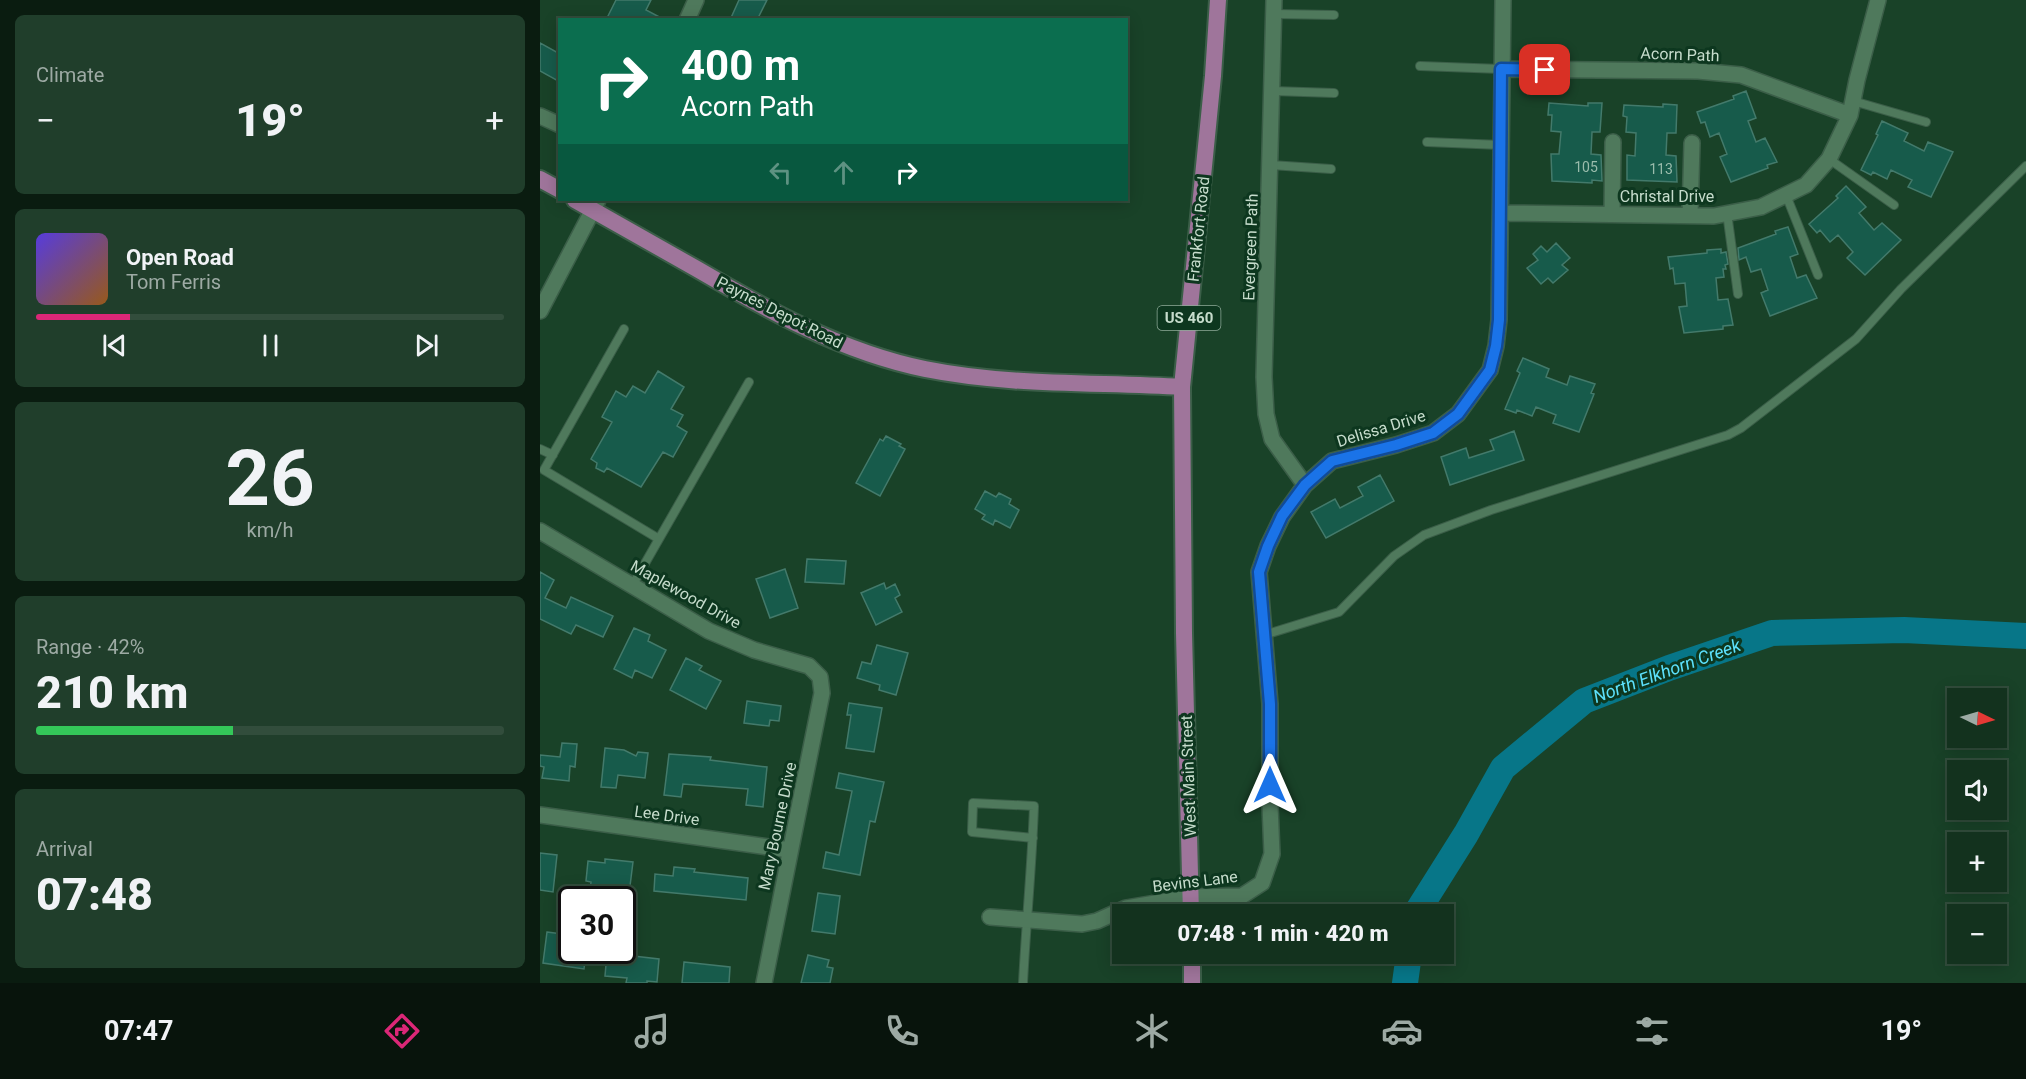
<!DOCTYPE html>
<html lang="en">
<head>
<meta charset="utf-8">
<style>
	body { margin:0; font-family:Roboto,sans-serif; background:#203e2b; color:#f1f3f6; height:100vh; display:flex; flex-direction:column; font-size:22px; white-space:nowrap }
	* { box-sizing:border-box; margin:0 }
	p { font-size:20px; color:#9daaa4 }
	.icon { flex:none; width:33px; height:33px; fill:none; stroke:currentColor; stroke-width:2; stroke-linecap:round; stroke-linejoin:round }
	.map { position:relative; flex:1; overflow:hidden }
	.sheet { display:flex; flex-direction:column; gap:15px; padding:15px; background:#0a1c10; width:540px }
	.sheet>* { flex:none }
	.top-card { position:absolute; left:18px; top:18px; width:570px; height:183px; border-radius:0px; box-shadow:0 3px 15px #0003,0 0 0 2px #324d3c; background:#0b6e4f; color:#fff; overflow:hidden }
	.needle { width:39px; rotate:95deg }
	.controls { position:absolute; left:1407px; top:688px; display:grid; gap:12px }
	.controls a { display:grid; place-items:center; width:60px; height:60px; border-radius:0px; background:#13321e; box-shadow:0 3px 15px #0003,0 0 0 2px #324d3c; font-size:30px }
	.speed { position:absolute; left:18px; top:886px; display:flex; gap:12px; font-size:30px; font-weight:700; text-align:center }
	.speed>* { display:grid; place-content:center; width:78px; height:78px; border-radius:50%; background:#13321e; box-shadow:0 3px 15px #0003,0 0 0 2px #324d3c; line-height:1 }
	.speed .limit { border:3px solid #111; border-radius:9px; background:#fff; color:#111 }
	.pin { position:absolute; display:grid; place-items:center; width:51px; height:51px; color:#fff; margin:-26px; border-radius:12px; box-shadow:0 3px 9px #0006 }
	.me { position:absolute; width:66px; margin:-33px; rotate:0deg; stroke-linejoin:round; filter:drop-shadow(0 0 4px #0008) }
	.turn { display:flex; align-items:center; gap:21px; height:126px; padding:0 24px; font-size:27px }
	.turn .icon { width:78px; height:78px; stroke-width:2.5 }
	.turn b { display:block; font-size:42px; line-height:51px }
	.lanes { display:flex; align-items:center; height:57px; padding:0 24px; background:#0003; justify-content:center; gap:30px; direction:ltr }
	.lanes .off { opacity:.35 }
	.big { font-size:45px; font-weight:800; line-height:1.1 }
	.sheet .card { flex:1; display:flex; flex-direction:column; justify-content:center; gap:9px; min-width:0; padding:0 21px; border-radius:9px; background:#203e2b }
	.sheet .dial { align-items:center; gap:0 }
	.dial b { font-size:78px; line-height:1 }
	.song { display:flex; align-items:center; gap:18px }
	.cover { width:72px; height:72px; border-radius:9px; background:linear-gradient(135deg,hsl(250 70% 55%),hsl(30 70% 35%)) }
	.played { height:6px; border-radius:3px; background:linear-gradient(90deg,#db2777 20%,#324d3c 20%) }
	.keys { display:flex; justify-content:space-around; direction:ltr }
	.heat { display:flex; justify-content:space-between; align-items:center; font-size:33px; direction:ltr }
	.charge { height:9px; border-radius:4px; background:linear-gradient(90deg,#34c759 42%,#324d3c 0) }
	.trip { position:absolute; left:572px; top:904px; width:342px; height:60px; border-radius:0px; background:#13321e; box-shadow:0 3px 15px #0003,0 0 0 2px #324d3c; font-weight:800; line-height:60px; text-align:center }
	.menu { display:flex; height:96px; justify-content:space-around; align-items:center; background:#08140c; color:#9daaa4 }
	.menu .icon { width:42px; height:42px }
	.menu .active { color:#db2777 }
	.menu b { font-size:27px; color:#f1f3f6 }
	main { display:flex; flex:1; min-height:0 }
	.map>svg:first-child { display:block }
</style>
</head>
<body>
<main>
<section class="sheet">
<div class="card"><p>Climate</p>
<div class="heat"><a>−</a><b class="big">19°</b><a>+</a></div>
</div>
<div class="card">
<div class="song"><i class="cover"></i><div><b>Open Road</b><p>Tom Ferris</p></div></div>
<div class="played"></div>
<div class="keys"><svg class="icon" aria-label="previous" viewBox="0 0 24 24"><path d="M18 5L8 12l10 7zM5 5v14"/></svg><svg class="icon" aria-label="pause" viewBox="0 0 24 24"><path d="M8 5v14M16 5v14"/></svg><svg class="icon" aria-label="next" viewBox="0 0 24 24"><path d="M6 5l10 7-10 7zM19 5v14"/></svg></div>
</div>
<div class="card dial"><b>26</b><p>km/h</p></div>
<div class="card"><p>Range · 42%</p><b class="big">210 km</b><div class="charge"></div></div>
<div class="card"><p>Arrival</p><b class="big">07:48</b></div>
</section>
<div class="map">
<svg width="1486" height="983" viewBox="0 0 1486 983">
	<rect width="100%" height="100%" fill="#194228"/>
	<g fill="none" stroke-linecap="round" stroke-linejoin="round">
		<path stroke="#077688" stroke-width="26" d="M 875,915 L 926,834 L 963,768 L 1044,701 L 1129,668 L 1232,633 L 1364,630 L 1486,636
			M 865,983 L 869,954"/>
	</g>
	<path fill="#175b4b" stroke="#437a6b" stroke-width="1.5" d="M 76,0 L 111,0 L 106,10 L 125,20 L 66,20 Z
		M 199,0 L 227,0 L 217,20 L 190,20 Z
		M 0,43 L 20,54 L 20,82 L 0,71 Z
		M 1206,91 L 1216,118 L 1208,121 L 1216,142 L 1225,138 L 1237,162 L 1227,165 L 1228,168 L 1191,182 L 1180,157 L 1187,154 L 1179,133 L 1170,137 L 1165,122 L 1161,123 L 1157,112 L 1194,99 L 1193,96 Z
		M 1009,103 L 1048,106 L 1048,103 L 1062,103 L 1060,132 L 1052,132 L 1051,154 L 1061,155 L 1062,181 L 1052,180 L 1052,183 L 1012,181 L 1011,154 L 1019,154 L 1021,132 L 1011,131 L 1012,115 L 1008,115 Z
		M 1123,104 L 1137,105 L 1136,133 L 1127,133 L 1126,155 L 1136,156 L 1137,182 L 1087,180 L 1087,155 L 1095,156 L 1096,133 L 1086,132 L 1087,117 L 1083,116 L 1084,105 L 1123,107 Z
		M 1342,121 L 1368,133 L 1364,141 L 1384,151 L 1388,142 L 1413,152 L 1391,197 L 1368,187 L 1372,180 L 1351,170 L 1347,179 L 1333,172 L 1331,175 L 1321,170 L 1338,135 L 1336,134 Z
		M 1306,186 L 1326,207 L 1319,213 L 1334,230 L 1342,223 L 1361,240 L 1325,275 L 1307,258 L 1313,252 L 1298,235 L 1290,242 L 1280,230 L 1277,233 L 1269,224 L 1298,198 L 1296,196 Z
		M 1248,227 L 1258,254 L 1250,257 L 1257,278 L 1266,275 L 1277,298 L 1230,316 L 1221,293 L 1228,290 L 1221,269 L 1211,272 L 1206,257 L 1199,260 L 1198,248 L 1236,234 L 1235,231 Z
		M 1016,243 L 1030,258 L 1022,265 L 1028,270 L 1013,283 L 1008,278 L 1001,284 L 987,268 L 998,260 L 993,254 L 1001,246 L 1007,252 Z
		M 1181,249 L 1181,253 L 1186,252 L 1188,264 L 1185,265 L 1186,269 L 1183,269 L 1184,277 L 1176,278 L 1178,300 L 1188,299 L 1193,325 L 1183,326 L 1183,329 L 1144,333 L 1139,307 L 1147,306 L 1145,283 L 1135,284 L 1133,268 L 1130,269 L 1128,257 L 1167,253 L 1167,250 Z
		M 983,358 L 1009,369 L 1006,377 L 1027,385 L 1030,376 L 1055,384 L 1051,393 L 1054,394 L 1039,432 L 1013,423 L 1016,415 L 996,407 L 992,416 L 977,410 L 976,413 L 965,409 L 980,373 L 977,371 Z
		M 118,371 L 144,387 L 131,409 L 143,415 L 137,426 L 147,432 L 133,457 L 123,452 L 101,487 L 67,468 L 64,472 L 56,468 L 57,463 L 51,459 L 72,422 L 62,417 L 76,391 L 86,397 L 93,386 L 105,393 Z
		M 974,431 L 984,460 L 910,485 L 901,457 L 926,448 L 929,458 L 954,450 L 950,440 Z
		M 346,436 L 361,444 L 359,446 L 365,449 L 340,496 L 316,483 L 340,439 L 343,441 Z
		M 840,475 L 854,501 L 786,538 L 771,512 L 795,499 L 800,508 L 823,496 L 818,487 Z
		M 445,491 L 456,497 L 459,493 L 471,499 L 469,504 L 479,510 L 470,528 L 455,520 L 453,525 L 442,519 L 445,515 L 435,509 Z
		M 267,559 L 306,561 L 304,584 L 265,582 Z
		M 245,569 L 258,608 L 230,618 L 216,579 Z
		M 0,572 L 14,580 L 5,598 L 26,608 L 31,597 L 73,616 L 63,637 L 36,625 L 31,634 L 0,619 Z
		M 344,583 L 346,589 L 355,584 L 360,595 L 355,598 L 362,612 L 336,625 L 321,593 Z
		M 94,628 L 110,635 L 108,641 L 126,650 L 112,678 L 95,670 L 92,678 L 74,669 Z
		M 337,645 L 368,653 L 356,695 L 339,690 L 340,685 L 317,678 L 322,662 L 331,664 Z
		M 146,658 L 162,666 L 159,670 L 181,681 L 166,709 L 130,690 Z
		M 207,701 L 241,706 L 239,721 L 230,720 L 229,726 L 204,723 Z
		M 309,703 L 342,708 L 334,752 L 306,748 L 311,715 L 307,715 Z
		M 22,743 L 37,744 L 35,767 L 30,766 L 29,781 L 2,778 L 4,767 L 0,766 L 0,755 L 20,757 Z
		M 65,748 L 84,750 L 96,756 L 98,752 L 108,753 L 105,778 L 78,775 L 76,788 L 61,787 Z
		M 129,754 L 171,757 L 170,760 L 227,767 L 223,807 L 206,805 L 208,789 L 143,784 L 141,797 L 124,795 Z
		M 299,773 L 344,782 L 335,822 L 330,821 L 320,875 L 283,868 L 286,852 L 299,855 L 312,791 L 296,788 Z
		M 0,853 L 17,855 L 13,892 L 0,890 Z
		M 65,859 L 93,862 L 90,886 L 79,885 L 78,892 L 67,891 L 66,900 L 49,900 L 51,882 L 46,881 L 48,861 L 65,863 Z
		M 134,867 L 155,869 L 154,872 L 208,878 L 206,900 L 114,891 L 115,874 L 133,876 Z
		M 278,893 L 300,896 L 295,934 L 272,931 Z
		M 7,932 L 22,934 L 21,944 L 32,945 L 32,951 L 46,951 L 44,969 L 3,963 Z
		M 67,953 L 119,959 L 117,982 L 107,981 L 107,983 L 86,983 L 87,978 L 65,976 Z
		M 268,955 L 289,960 L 287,967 L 293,968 L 290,983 L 261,983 Z
		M 144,962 L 190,967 L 189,983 L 142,983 Z"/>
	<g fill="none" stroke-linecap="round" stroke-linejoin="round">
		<defs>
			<path id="service" d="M 734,14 L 794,15
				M 880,66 L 961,69
				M 733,91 L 794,93
				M 1313,101 L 1386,122
				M 887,142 L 961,145
				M 1289,159 L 1354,205
				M 731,165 L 791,169
				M 1246,195 L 1278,275
				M 1187,213 L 1198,294
				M 84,329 L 4,470 L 119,539
				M 0,449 L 13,455
				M 92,586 L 209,382
				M 724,635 L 799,612 L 854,556 L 884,535 L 951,510 L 1188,435 L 1201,428 L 1316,339 L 1361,289 L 1486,166
				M 483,983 C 486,924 492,865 494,806 L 433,803 L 432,832 L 493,838"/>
			<path id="minor" d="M 734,0 L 724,377 L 726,414 L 732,439 L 765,485
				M 147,20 L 156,0
				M 961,69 L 1158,71 L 1201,75 L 1310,115
				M 0,116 L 20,125
				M 961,213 L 1174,216 L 1221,207 L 1266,185 L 1289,159 L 1310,115 L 1317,80 L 1338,0
				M 1072,214 L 1073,142
				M 1150,215 L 1152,143
				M 0,311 L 58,200
				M 0,531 L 169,631 L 214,650 L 269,666 L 280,677 L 282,693 L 224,983
				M 0,815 L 250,850
				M 450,917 L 542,924 L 557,921 L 586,908 L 651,897 L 702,896 L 722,883 L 732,854 L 730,805 L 730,704 L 719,572 L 728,546 L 742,517 L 765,485 L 792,461 L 856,445 L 893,433 L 918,414 L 950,370 L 956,346 L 959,320 L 963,0"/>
			<path id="primary" d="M 0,179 L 20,190
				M 35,200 C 76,223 117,246 157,269 C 229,311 302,352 385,369 C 470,386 556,382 642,387
				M 651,915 L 644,633 L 642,387 L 673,76 L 678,0
				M 652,954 L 652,983"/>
		</defs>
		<use href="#service" stroke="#3b5e48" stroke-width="10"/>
		<use href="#minor" stroke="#3b5e48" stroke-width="18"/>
		<use href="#primary" stroke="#3b5e48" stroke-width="20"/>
		<use href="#service" stroke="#4f795c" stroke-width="8"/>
		<use href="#minor" stroke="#4f795c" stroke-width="15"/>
		<use href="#primary" stroke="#9f759b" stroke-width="16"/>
	</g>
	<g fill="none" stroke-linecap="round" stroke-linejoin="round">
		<defs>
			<path id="route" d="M 730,785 L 730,704 L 719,572 L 728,546 L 742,516 L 765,485 L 792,461 L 856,445 L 893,433 L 918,414 L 950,370 L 956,346 L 959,320 L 961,69 L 1005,70"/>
		</defs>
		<use href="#route" stroke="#114b97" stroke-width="15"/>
		<use href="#route" stroke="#1a73e8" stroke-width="10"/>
	</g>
	<g text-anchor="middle" stroke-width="6" stroke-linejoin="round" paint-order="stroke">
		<g font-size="14" fill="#9abcac">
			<text x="1046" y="172">105</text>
			<text x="1121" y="174">113</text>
		</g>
		<rect fill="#0d371f" stroke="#8eaa98" stroke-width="1.5" x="617.5" y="306" width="63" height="24" rx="4.5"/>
		<g font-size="15" font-weight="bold" fill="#c6dccc">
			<text x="649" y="323">US 460</text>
		</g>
		<g font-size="16" fill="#c6dccc" stroke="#0d371f">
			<text transform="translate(1140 54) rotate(2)" y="6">Acorn Path</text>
			<text x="1127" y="202">Christal Drive</text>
			<text transform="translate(658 229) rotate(-84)" y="6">Frankfort Road</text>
			<text transform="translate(710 247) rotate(-88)" y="6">Evergreen Path</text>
			<text transform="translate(240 312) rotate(27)" y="6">Paynes Depot Road</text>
			<text transform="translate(841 428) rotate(-17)" y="6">Delissa Drive</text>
			<text transform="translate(146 594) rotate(29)" y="6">Maplewood Drive</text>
			<text transform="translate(648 776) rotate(-92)" y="6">West Main Street</text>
			<text transform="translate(127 815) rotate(8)" y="6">Lee Drive</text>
			<text transform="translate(237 826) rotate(-78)" y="6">Mary Bourne Drive</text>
			<text transform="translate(655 881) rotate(-7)" y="6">Bevins Lane</text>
		</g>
		<g font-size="18" font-style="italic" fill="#5ce0fb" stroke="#0d371f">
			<text transform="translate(1127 671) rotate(-20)" y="6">North Elkhorn Creek</text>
		</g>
	</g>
</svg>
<div class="controls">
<a><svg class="needle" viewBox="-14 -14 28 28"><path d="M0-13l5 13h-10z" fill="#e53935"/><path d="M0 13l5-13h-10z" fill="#9daaa4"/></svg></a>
<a><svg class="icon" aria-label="sound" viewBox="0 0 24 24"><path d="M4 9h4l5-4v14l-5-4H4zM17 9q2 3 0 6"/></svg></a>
<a>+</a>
<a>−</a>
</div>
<div class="speed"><div class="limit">30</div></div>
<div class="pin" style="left:1005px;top:70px;background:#d93025"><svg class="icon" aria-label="arrive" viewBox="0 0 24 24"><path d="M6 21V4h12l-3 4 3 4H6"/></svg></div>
<svg class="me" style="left:730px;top:785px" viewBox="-20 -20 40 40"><path d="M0-17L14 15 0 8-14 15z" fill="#1a73e8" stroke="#fff" stroke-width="4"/></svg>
<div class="trip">07:48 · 1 min · 420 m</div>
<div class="top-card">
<div class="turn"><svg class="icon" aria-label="right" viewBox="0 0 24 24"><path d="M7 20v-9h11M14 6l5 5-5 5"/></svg><div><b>400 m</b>Acorn Path</div></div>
<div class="lanes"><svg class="icon off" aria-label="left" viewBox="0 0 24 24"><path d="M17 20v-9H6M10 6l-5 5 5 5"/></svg><svg class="icon off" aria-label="ahead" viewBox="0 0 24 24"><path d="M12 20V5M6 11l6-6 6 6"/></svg><svg class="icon" aria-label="right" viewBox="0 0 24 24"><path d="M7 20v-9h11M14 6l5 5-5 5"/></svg></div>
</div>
</div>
</main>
<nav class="menu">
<b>07:47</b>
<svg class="icon active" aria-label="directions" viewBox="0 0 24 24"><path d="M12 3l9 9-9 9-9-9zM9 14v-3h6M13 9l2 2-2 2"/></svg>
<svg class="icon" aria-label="music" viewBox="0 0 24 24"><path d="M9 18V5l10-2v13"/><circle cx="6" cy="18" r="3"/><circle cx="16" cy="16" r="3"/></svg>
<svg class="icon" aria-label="phone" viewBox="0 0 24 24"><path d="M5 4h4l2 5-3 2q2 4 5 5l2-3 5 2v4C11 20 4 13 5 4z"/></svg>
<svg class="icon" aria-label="climate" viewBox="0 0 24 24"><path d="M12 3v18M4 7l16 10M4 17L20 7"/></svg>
<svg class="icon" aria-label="car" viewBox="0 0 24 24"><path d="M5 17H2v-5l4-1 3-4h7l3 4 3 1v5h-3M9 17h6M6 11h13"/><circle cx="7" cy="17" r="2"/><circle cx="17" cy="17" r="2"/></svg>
<svg class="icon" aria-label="filters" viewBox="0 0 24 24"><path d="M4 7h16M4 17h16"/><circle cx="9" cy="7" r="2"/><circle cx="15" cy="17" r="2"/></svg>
<b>19°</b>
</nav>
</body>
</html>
